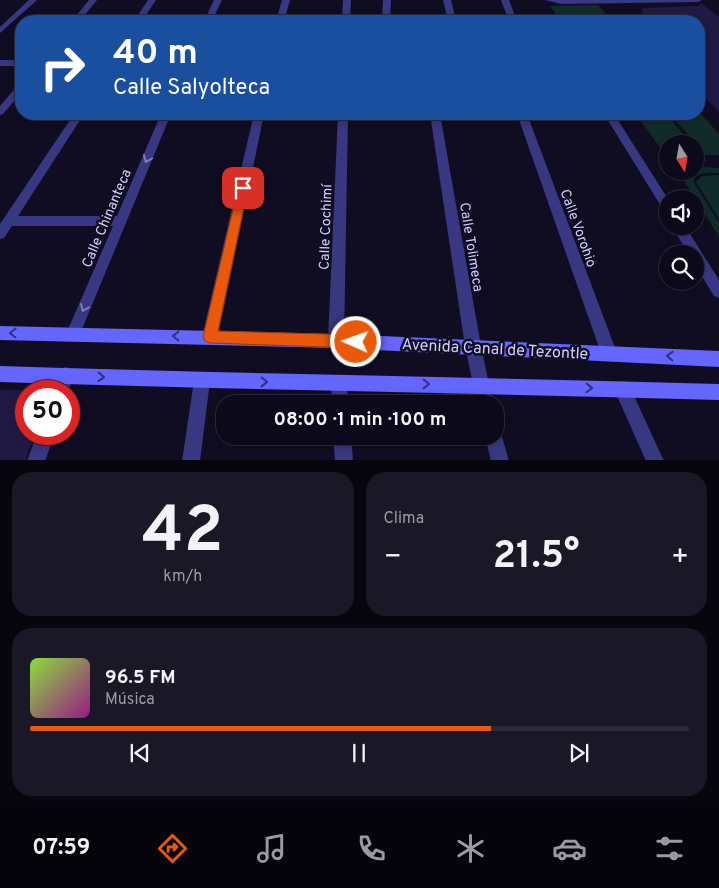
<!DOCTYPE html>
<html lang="es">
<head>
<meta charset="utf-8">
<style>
	body { margin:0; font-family:Overpass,sans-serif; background:#1a1827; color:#f1f3f6; height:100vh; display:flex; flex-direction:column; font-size:19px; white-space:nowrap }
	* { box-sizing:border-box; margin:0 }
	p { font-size:16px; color:#9a9aa2 }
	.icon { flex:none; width:28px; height:28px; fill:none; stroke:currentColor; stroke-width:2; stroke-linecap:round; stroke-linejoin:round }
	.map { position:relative; height:460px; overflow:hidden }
	.details { display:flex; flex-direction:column; gap:12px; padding:12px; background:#07060e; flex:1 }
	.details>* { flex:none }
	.top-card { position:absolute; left:15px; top:15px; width:690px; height:105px; border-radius:20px; box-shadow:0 2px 8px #0003,0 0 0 1px #2c2b39; background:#1a4fa0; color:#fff; overflow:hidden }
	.needle { width:32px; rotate:169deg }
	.tools { position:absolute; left:659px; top:135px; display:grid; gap:10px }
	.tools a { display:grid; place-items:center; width:45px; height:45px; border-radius:50%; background:#0c0a1a; box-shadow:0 2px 8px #0003,0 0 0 1px #2c2b39; font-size:25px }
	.speed { position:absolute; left:15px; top:380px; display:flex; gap:10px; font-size:25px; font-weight:700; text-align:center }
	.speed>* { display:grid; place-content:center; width:65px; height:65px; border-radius:50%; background:#0c0a1a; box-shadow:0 2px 8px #0003,0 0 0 1px #2c2b39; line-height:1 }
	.speed .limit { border:8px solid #d22; background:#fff; color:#111 }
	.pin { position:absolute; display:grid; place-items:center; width:42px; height:42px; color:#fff; margin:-21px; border-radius:10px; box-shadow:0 2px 8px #0006 }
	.me { position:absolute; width:55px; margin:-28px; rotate:272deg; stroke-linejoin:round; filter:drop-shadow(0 0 4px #0008) }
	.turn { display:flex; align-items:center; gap:18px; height:105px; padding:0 15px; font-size:22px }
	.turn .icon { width:65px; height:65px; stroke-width:2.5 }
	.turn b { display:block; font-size:35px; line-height:42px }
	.big { font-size:38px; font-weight:700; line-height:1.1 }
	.details .card { flex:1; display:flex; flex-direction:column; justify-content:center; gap:8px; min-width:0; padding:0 18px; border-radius:20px; background:#1a1827 }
	.details .dial { align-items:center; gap:0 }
	.dial b { font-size:65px; line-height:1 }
	.song { display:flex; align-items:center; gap:15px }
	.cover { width:60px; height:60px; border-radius:8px; background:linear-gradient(135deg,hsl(90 70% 55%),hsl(310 70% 35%)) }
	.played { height:5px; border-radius:2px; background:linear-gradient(90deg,#ea580c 70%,#2c2b39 70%) }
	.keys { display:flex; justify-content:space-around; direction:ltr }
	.heat { display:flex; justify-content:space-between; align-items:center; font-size:28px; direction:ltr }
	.details .tiles { flex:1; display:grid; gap:12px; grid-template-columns:1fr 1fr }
	.card:last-child { grid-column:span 2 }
	.trip { position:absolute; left:216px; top:395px; width:288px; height:50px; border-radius:20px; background:#0c0a1a; box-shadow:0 2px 8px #0003,0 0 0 1px #2c2b39; font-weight:700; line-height:50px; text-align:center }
	.menu { display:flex; height:80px; justify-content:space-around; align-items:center; background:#05040a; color:#9a9aa2 }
	.menu .icon { width:35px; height:35px }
	.menu .on { color:#ea580c }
	.menu b { font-size:22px; color:#f1f3f6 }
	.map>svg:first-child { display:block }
</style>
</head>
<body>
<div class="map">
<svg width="719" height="461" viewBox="0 0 719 461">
	<rect width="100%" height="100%" fill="#100d22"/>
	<path fill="#102c2a" d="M 598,5 L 612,21 L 561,21 L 550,6 Z
		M 701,114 L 719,134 L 719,155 L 705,155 L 671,115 Z
		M 667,115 L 691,144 L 668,144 L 667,157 L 637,116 Z
		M 704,167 L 719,168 L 719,173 C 709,173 698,171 693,181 L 719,223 L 719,237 L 685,182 L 684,178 L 688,171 L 695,171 L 695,168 Z
		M 719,175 L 719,219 L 696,182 L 702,176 Z"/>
	<path fill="#201943" d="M 701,3 L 719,17 L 719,112 L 699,91 L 699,21 L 643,21 L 642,8 L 699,6 Z
		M 0,390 L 26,390 L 26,434 L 35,434 L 25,461 L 0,461 Z"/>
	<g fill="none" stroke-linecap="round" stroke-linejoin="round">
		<path fill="#383781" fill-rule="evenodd" d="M 29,0 L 37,0 L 0,33 L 0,27 Z
			M 89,0 L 97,0 L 80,21 L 72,21 Z
			M 148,0 L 156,0 L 142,21 L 134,21 Z
			M 214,0 L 222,0 L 212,21 L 204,21 Z
			M 282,0 L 290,0 L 284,21 L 276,21 Z
			M 343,0 L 351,0 L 350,21 L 342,21 Z
			M 383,0 L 391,0 L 390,21 L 382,21 Z
			M 443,0 L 451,0 L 456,21 L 448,21 Z
			M 501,0 L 509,0 L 517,21 L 509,21 Z
			M 545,0 L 702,0 L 698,2 L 561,4 Z
			M 0,60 L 21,60 L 21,66 L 0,66 Z
			M 21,84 L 21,93 L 3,114 L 0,115 L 0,106 L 18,85 Z
			M 74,114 L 84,114 L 18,216 L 117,216 L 161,114 L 171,114 L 80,334 L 78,339 L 73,341 L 68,339 L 66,334 L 113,226 L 12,226 L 4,238 L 0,239 L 0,224 Z
			M 254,114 L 264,114 L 218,337 L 215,342 L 210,344 L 205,342 L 202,337 Z
			M 338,114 L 348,114 L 344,341 L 341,346 L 336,348 L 331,346 L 328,341 Z
			M 430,114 L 440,114 L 481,346 L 493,404 L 477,404 L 465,346 Z
			M 517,114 L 527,114 L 617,353 L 614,358 L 609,360 L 604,358 L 601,353 Z
			M 604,114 L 614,114 L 668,199 L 668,212 L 664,211 Z
			M 672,226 L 685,226 L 719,280 L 719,298 L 714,296 L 695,265 L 695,254 L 688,254 Z
			M 66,367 L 72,369 L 74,375 L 68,391 L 52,391 L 60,369 Z
			M 202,373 L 208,375 L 210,381 L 200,461 L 182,461 L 194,381 L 196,375 Z
			M 339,375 L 345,377 L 347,383 L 348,404 L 332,404 L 331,383 L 333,377 Z
			M 622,381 L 628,383 L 664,461 L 646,461 L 614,389 L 616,383 Z
			M 495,428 L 500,430 L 509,461 L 491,461 L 485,436 L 495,436 Z
			M 37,434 L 55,434 L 45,461 L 27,461 Z
			M 333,436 L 351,436 L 353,461 L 335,461 Z"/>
		<path fill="#6565ff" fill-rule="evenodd" d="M 0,326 L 336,334 L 719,351 L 719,367 L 336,348 L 0,340 Z
			M 0,366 C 240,374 479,377 719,384 L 719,400 C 479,393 240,390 0,382 Z"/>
	</g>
	<defs><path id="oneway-chevron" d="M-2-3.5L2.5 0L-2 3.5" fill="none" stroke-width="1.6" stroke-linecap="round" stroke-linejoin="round" transform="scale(1.25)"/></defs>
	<g stroke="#7d7bba">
		<use href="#oneway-chevron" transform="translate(147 159) rotate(113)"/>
		<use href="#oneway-chevron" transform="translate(84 308) rotate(113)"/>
	</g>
	<g stroke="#32307a">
		<use href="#oneway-chevron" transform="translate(13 333) rotate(-179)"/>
		<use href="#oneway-chevron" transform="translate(176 336) rotate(-179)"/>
		<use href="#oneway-chevron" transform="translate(670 356) rotate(-177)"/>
		<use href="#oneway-chevron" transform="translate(101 377) rotate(3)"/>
		<use href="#oneway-chevron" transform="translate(264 382) rotate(1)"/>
		<use href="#oneway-chevron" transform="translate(426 384) rotate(1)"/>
		<use href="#oneway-chevron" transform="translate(589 388) rotate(2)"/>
	</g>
	<path fill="#ea580c" stroke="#983908" d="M 243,184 L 248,188 L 218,331 L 356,335 L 361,337 L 363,342 L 361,346 L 356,348 L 210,343 L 205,341 L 203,337 L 238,188 Z"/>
	<g text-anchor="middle" stroke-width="5" stroke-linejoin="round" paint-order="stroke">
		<g font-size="14" fill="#d2ceff" stroke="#100d22">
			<text transform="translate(106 218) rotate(-67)" y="5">Calle Chinanteca</text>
			<text transform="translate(325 227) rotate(-88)" y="5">Calle Cochimí</text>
			<text transform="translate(579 228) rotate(70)" y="5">Calle Vorohio</text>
			<text transform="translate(472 247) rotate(81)" y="5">Calle Tolimeca</text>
		</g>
		<g font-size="16" fill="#d2ceff" stroke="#100d22">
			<text transform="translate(495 348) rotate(3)" y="6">Avenida Canal de Tezontle</text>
		</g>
	</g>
</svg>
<div class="tools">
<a><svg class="needle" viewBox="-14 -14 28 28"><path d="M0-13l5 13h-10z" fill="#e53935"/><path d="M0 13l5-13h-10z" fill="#9a9aa2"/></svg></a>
<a><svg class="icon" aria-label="sound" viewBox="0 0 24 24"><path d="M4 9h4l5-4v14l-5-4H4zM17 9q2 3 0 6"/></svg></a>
<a><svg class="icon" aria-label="search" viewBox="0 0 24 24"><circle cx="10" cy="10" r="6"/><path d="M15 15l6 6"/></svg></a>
</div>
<div class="speed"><div class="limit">50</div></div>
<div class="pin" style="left:243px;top:188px;background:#d93025"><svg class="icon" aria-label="arrive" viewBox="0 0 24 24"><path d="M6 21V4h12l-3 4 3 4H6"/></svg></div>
<svg class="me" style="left:356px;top:342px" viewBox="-20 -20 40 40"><circle r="17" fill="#ea580c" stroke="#fff" stroke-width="3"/><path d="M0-11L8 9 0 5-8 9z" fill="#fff"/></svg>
<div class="trip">08:00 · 1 min · 100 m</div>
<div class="top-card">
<div class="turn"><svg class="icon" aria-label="right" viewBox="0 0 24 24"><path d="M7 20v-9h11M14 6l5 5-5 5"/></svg><div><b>40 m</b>Calle Salyolteca</div></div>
</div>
</div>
<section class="details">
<div class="tiles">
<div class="card dial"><b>42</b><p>km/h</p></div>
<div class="card"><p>Clima</p>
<div class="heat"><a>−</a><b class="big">21.5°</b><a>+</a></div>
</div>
<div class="card">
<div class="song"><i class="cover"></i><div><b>96.5 FM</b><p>Música</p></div></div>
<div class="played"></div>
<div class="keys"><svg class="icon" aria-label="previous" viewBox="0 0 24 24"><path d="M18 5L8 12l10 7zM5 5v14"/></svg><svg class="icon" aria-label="pause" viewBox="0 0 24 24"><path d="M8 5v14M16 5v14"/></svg><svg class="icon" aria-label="next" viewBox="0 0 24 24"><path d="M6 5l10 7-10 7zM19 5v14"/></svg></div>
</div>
</div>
</section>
<nav class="menu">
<b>07:59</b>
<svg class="icon on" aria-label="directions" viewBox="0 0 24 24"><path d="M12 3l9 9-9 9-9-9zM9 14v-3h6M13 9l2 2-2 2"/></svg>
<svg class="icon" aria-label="music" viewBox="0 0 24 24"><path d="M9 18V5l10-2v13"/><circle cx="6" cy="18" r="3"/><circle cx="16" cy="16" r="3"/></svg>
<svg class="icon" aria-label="phone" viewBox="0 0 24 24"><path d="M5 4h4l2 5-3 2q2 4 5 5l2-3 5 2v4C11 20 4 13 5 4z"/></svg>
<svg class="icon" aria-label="climate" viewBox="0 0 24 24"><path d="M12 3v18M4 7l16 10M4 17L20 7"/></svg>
<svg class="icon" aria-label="car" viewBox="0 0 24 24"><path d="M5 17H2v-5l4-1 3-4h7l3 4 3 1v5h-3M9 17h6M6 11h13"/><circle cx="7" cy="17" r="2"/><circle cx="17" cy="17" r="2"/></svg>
<svg class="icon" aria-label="filters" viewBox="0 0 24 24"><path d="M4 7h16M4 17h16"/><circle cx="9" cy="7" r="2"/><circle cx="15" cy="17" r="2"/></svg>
</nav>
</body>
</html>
